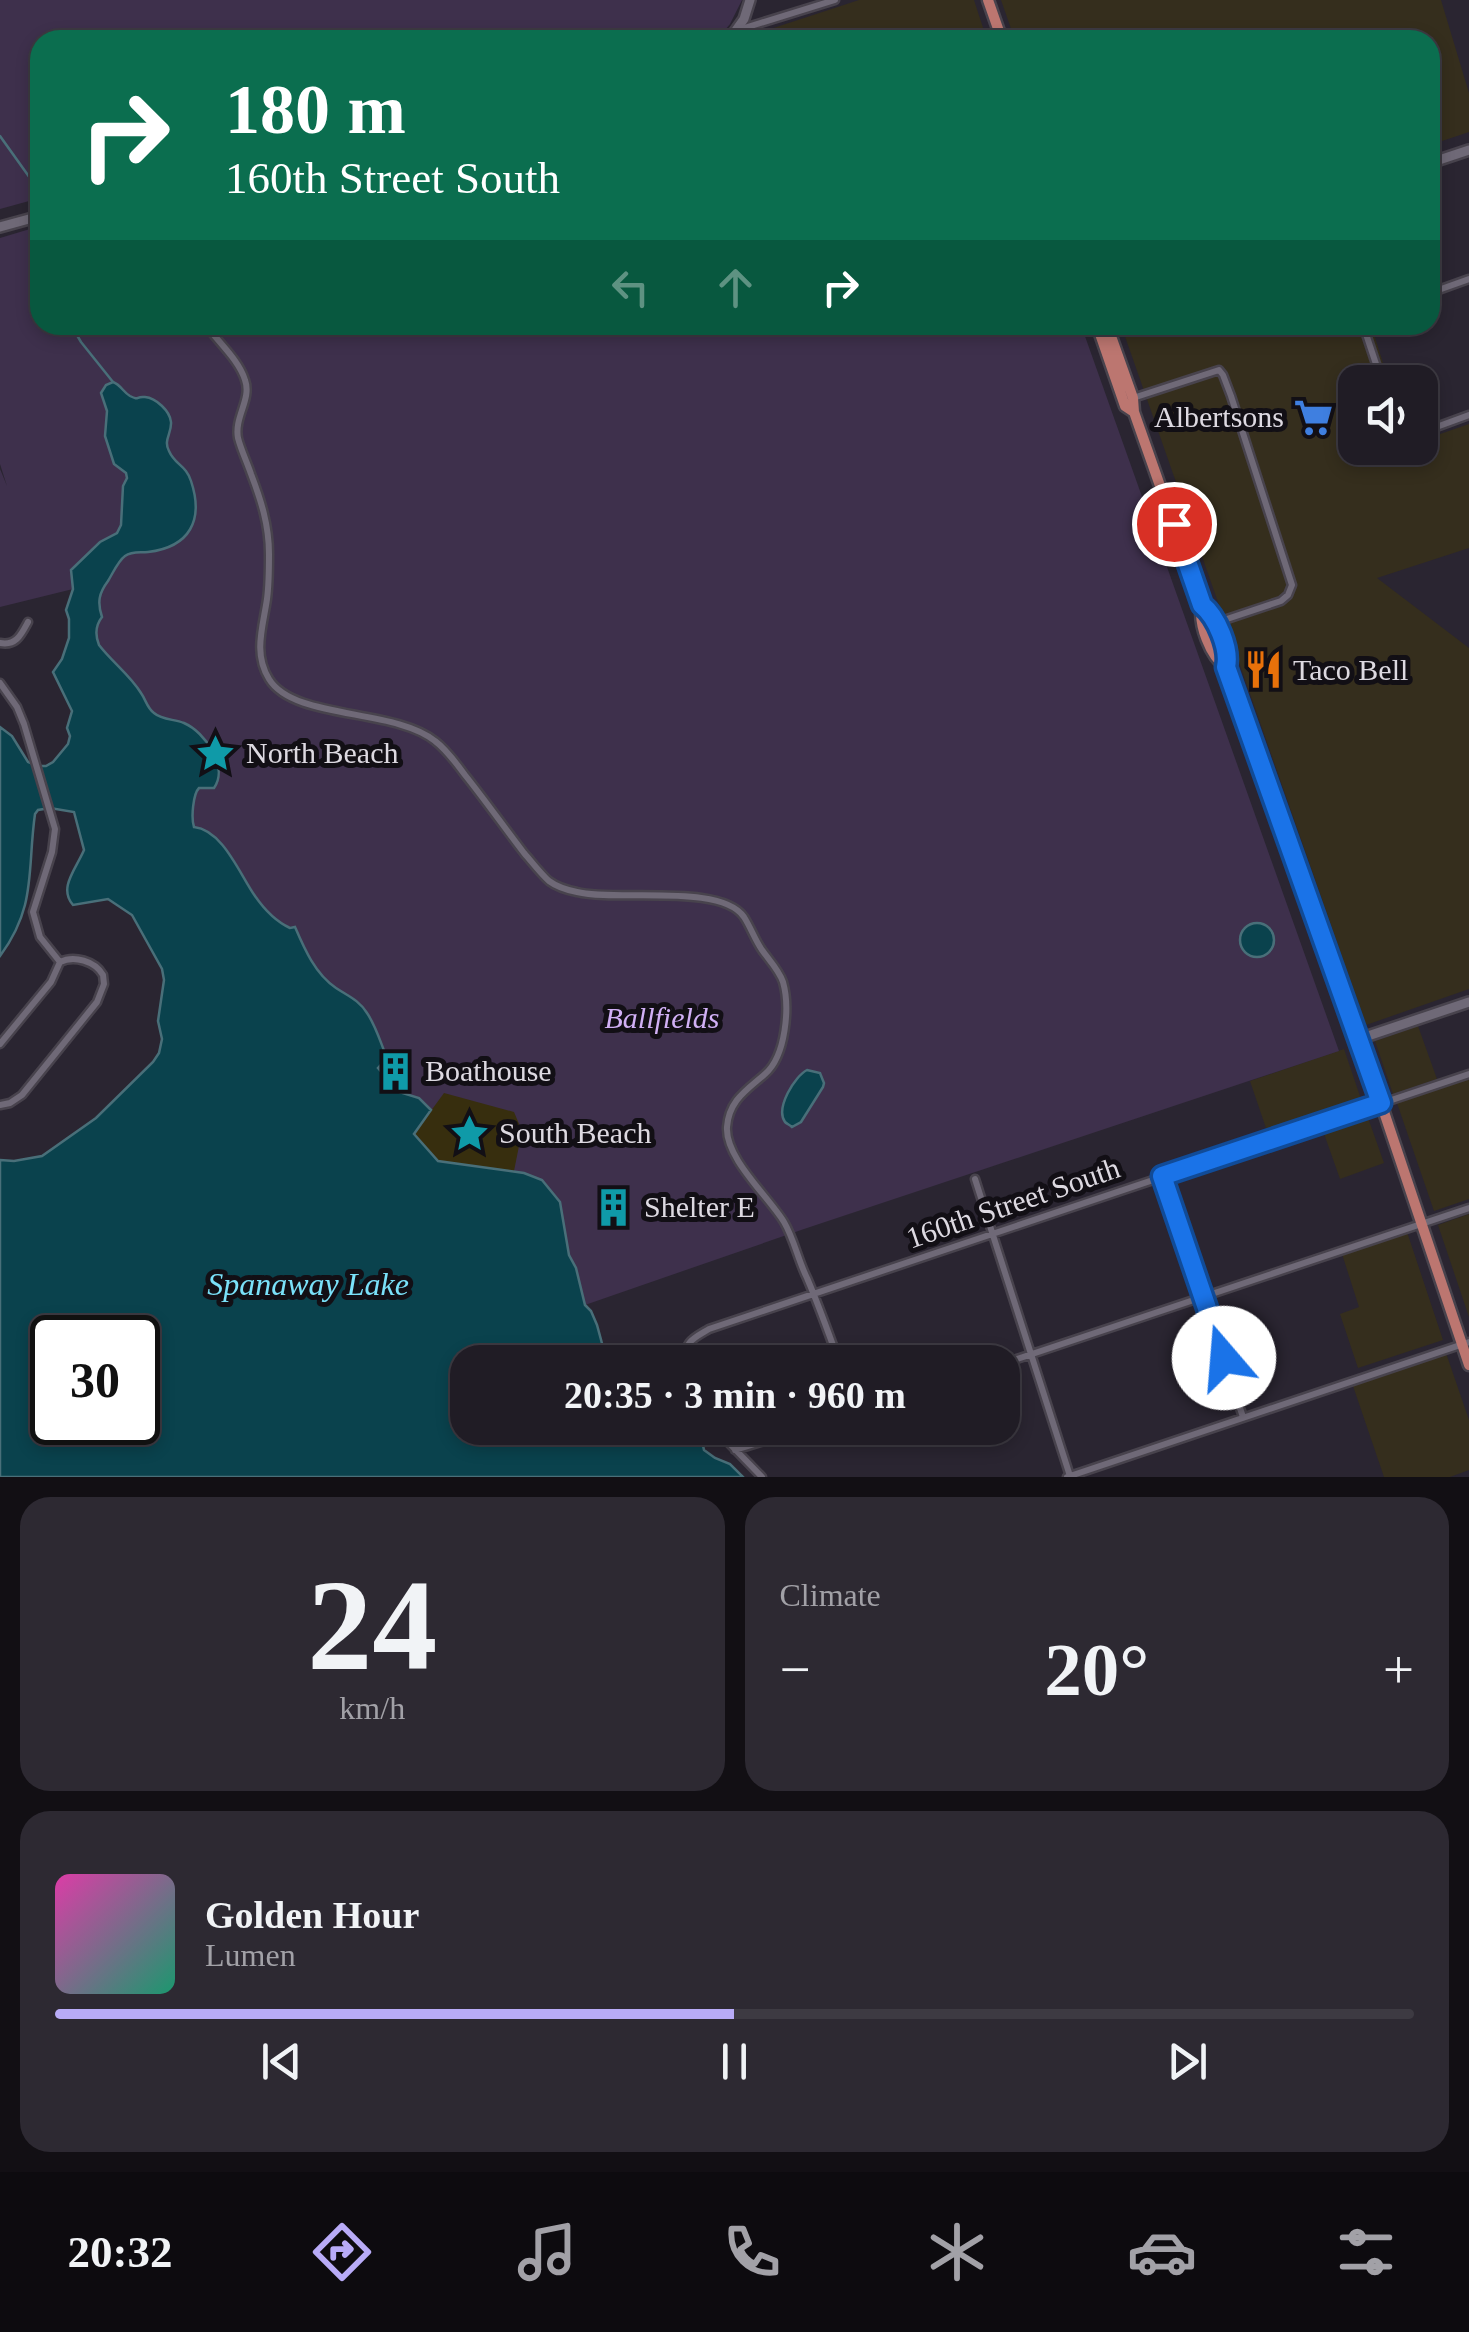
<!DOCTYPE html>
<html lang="en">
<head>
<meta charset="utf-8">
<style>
	body { margin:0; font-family:Georgia,serif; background:#2d2932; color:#f1f3f6; height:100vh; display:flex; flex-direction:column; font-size:38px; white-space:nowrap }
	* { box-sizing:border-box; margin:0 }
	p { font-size:32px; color:#a2a1a7 }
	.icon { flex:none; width:55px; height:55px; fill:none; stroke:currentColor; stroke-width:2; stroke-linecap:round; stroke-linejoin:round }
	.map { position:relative; height:1477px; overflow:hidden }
	.details { display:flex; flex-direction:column; gap:20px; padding:20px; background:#120f14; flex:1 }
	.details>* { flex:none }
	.hud { position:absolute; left:30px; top:30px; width:1410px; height:305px; border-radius:30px; box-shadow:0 5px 15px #0003,0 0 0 2px #3d3a42; background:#0b6e4f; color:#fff; overflow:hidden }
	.controls { position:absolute; left:1338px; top:365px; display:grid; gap:20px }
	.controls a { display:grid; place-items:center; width:100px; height:100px; border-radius:20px; background:#201c25; box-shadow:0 5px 15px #0003,0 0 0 2px #3d3a42; font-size:50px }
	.speed { position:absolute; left:30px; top:1315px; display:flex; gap:20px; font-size:50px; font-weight:700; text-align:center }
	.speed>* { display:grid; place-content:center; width:130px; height:130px; border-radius:50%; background:#201c25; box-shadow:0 5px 15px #0003,0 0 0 2px #3d3a42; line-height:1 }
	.speed .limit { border:5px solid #111; border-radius:15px; background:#fff; color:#111 }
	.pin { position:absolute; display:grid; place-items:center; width:85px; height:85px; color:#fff; margin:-42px; border:5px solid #fff; border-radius:50%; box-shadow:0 2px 10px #0007 }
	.me { position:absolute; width:110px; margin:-55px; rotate:342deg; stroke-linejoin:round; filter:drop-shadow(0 0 8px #0008) }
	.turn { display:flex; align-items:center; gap:35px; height:210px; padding:0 30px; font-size:45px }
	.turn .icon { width:130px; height:130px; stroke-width:2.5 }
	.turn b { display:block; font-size:70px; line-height:85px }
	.lanes { display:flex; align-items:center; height:95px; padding:0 30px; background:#0003; justify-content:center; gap:50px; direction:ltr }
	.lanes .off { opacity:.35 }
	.big { font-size:75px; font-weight:700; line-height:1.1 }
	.details .tile { flex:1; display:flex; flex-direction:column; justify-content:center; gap:15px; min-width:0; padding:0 35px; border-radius:30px; background:#2d2932 }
	.details .dial { align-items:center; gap:0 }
	.dial b { font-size:130px; line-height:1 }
	.song { display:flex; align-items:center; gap:30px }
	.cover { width:120px; height:120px; border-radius:15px; background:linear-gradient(135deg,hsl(320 70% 55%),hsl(160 70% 35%)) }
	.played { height:10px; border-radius:5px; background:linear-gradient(90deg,#b8abf7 50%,#3d3a42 50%) }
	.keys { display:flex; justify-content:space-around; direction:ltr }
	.heat { display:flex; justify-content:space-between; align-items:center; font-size:55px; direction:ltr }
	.details .tiles { flex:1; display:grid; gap:20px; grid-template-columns:1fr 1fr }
	.tile:last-child { grid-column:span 2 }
	.trip { position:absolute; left:450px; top:1345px; width:570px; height:100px; border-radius:30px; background:#201c25; box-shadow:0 5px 15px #0003,0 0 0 2px #3d3a42; font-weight:700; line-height:100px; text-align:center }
	.menu { display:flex; height:160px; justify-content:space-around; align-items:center; background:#0d0b0f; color:#a2a1a7 }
	.menu .icon { width:70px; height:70px }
	.menu .current { color:#b8abf7 }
	.menu b { font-size:45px; color:#f1f3f6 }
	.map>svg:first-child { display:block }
</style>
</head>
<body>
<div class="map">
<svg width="1469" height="1477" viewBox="0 0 1469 1477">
	<rect width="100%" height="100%" fill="#2a2531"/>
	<path fill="#352e1d" d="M 859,0 L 974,0 L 987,40 L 750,40 L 749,36 Z
		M 1001,0 L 1441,0 L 1469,93 L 1469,132 L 1430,145 L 1430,40 L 1015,40 Z
		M 1121,325 L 1371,325 L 1389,382 L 1355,382 L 1355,448 L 1420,448 L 1420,441 L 1469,424 L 1469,548 L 1377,578 L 1469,648 L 1469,989 L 1366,1025 Z
		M 1418,1026 L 1437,1079 L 1393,1094 L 1375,1041 Z
		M 1344,1049 L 1362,1102 L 1268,1134 L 1250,1081 Z
		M 1469,1078 L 1469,1199 L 1434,1211 L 1397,1103 Z
		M 1366,1112 L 1384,1163 L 1340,1179 L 1322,1128 Z
		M 1469,1214 L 1469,1317 L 1438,1225 Z
		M 1407,1232 L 1443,1340 L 1358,1368 L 1340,1314 L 1359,1307 L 1342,1254 Z
		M 1446,1353 L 1469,1420 L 1469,1470 L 1450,1477 L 1384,1477 L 1353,1386 Z"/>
	<path fill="#3e304c" d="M 0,0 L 742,0 L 730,24 L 717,40 L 40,40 L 40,198 L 0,209 Z
		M 40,226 L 40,325 L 1081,325 L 1339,1051 L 804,1229 L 585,1305 L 576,1268 L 569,1255 L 560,1201 L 542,1180 L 524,1173 L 444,1161 L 419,1098 L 399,1092 L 378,1067 L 387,1058 C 381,1043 376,1026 367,1013 C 358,1000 348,996 336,988 C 316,975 304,949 296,927 C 253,928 238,831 194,827 C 191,819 192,794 199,788 L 214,788 L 150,710 L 143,695 L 99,645 C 95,634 95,626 101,616 L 97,601 L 73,589 L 0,607 L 0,469 L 7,486 L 0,464 L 0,238 Z"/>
	<path fill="#372e0e" d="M 444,1093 L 514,1112 L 522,1131 L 514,1171 L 438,1161 L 414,1134 Z"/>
	<path fill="#0a424d" stroke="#496f79" stroke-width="2.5" fill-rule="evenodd" d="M 113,382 C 121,385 123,392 130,396 C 140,401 135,396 145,397 C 156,398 170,411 171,422 C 172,433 163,440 169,451 C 175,465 186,465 191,481 C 204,520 190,547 148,552 C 140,553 132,551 125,556 C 118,561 113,573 108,581 C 99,593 97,602 102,617 C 95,626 95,635 99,645 C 112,662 130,675 141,693 C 146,700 147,708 154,713 C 162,720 174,719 184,723 C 205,732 229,767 214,788 L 199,788 C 193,794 191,818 194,827 C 223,830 240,875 255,896 C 264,909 277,922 290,928 L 295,927 C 304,948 315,974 336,988 C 348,996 359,1000 367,1013 C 376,1026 381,1044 387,1058 L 378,1068 L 399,1092 L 419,1098 L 431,1110 L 414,1134 L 438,1161 L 524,1173 L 542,1180 L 560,1202 L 569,1255 L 576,1268 L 585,1305 L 591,1311 L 597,1325 L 607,1362 L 468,1362 L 468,1428 L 699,1428 L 704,1450 L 715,1458 L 730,1464 L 743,1477 L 0,1477 L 0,1160 L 14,1161 L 42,1156 L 96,1118 L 153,1062 L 159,1053 L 162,1039 L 158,1021 L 164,980 L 162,969 L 132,915 L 108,899 L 73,905 C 58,888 76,869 84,850 L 74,812 L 50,808 L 38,810 L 35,814 C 27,870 37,906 0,956 L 0,727 L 12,736 L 28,762 L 38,766 L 46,766 L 53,762 L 68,744 L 70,736 L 67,728 L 72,711 L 53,672 L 62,659 L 69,638 L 69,619 L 66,610 L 73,589 L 71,570 L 100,542 L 117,533 L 121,525 L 123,486 L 127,478 L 126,473 L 114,464 L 105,436 L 107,411 L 101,393 L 106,385 ZM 52,1338 L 138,1338 L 138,1422 L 52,1422 Z
		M1240 940a17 17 0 1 1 34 0a17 17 0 1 1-34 0Z
		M 807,1070 L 820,1073 L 824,1083 L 823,1087 L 801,1122 L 792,1127 C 790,1125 787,1124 785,1122 C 775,1108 795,1076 807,1070 Z"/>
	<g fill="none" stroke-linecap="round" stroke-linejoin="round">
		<path stroke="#496f79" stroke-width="2.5" d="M 0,136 L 40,192
			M 71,325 L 81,342 L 113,382"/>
		<defs>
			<path id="street" d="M 738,30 L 835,0
				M 1430,293 L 1469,279
				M 206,325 C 218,342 239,360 245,380 C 252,399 234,417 238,438 C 241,450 247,462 251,474 C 261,500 269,525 269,554 C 269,569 269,584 267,599 C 263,627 253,653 269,679 C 294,720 394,708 435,741 C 447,750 456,763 465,775 C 485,800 504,827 524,853 C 532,862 540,873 549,881 C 557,887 567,890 577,892 C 618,902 721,883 744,917 C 751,928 755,940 762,950 C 769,960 779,970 783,982 C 790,1007 786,1056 765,1074 C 747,1090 729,1100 727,1127 C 725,1158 768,1196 784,1222 C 794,1239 798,1260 807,1278 C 819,1306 829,1334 839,1362
				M 1363,325 L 1382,382
				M 1133,398 L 1219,370 L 1223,375 L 1231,396 L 1292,585 L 1288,595 L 1281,601 L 1215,623
				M 1420,433 L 1469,415
				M 0,643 C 16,646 21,635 28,622
				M 0,683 L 17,707 L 24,724 L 55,829 L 52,852 L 33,912 L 40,937 L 60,962
				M 0,1044 L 51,982 L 60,962
				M 0,1105 L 10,1103 L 22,1095 L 97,1002 L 104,984 L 103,975 C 95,961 74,955 60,962
				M 1162,1176 L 1243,1417
				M 975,1179 L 1070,1476
				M 688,1362 C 682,1342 694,1338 709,1329 L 1469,1074
				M 1002,1364 L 1469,1208
				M 720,1428 L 726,1440 L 762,1477
				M 735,1450 L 806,1428
				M 1067,1477 L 1469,1342"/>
			<path id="secondary" d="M 729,40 L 744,19 L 750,0
				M 1430,163 L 1469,150
				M 0,227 L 40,216
				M 1359,1039 L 1469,1002"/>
			<path id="primary" d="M 988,0 L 1002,40
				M 1097,325 L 1125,406 L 1134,412
				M 1107,325 L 1133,398 L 1134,412 L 1202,605 C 1198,624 1210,656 1226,667
				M 1202,605 C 1217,617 1230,648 1226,667 L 1381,1103 L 1469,1365"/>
		</defs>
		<use href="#street" stroke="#48434d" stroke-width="11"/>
		<use href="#secondary" stroke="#48434d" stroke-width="14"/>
		<use href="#primary" stroke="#48434d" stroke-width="15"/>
		<use href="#street" stroke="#6f6977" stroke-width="6"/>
		<use href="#secondary" stroke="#6f6977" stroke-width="9"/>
		<use href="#primary" stroke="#bc7670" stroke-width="10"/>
	</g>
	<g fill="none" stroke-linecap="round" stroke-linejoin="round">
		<defs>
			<path id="route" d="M 1174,524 L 1202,605 C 1217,617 1230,649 1226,667 L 1381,1103 L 1162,1176 L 1224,1358"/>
		</defs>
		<use href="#route" stroke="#114b97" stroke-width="25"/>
		<use href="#route" stroke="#1a73e8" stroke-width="18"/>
	</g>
	<defs>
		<symbol id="supermarket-bare" viewBox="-9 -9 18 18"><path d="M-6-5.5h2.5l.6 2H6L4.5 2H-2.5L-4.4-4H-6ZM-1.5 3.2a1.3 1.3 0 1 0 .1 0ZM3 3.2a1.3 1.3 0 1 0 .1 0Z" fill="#3f7fe0" stroke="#120f15" stroke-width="2.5" paint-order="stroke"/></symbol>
		<symbol id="restaurant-bare" viewBox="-9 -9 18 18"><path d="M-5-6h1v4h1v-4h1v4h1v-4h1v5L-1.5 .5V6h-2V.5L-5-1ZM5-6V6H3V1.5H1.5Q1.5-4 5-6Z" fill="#e8710a" stroke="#120f15" stroke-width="2.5" paint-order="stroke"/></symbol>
		<symbol id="sight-bare" viewBox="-9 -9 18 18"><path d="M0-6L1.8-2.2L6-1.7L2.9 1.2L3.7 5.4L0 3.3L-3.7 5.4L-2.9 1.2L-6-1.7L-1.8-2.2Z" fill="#0f9aa8" stroke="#120f15" stroke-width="2.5" paint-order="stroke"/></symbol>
		<symbol id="building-bare" viewBox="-9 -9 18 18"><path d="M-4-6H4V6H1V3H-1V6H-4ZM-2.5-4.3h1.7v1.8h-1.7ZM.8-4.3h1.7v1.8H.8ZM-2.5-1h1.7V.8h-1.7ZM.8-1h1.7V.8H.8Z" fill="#0f9aa8" stroke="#120f15" stroke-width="2.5" paint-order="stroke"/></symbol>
	</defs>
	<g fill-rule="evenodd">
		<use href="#supermarket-bare" x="1286" y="390" width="55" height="55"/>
		<use href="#restaurant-bare" x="1236" y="642" width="55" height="55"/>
		<use href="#sight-bare" x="188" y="726" width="55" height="55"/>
		<use href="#building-bare" x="368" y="1044" width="55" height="55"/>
		<use href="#sight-bare" x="442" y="1106" width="55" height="55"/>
		<use href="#building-bare" x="586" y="1180" width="55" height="55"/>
	</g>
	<g text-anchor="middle" stroke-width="10" stroke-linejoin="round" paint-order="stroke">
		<g font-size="30" fill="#ddd9e1" stroke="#120f15" text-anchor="start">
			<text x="1284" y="427" text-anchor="end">Albertsons</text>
			<text x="1293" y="680">Taco Bell</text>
			<text x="246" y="763">North Beach</text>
			<text x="425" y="1081">Boathouse</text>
			<text x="499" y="1143">South Beach</text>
			<text x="644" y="1217">Shelter E</text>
		</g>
		<g font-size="30" font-style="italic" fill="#d1b0f5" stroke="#120f15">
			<text x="662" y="1028">Ballfields</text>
		</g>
		<g font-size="30" fill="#ddd9e1" stroke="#120f15">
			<text transform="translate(1013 1203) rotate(-19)" y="10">160th Street South</text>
		</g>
		<g font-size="32" font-style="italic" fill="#7ae1f9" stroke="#120f15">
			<text x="308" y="1295">Spanaway Lake</text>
		</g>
	</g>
</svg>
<div class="controls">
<a><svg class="icon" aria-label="sound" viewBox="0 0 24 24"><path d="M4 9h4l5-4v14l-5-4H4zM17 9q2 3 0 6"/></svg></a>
</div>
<div class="speed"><div class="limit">30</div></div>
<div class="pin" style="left:1174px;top:524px;background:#d93025"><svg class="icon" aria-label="arrive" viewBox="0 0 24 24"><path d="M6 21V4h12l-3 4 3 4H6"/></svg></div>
<svg class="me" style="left:1224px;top:1358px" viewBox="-20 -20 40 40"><circle r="19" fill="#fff"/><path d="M0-13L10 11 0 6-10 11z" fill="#1a73e8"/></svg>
<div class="trip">20:35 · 3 min · 960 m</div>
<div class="hud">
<div class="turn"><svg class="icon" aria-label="right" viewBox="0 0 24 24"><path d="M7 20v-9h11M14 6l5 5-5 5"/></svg><div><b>180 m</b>160th Street South</div></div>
<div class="lanes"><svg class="icon off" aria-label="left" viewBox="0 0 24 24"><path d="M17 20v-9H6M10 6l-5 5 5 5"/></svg><svg class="icon off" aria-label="ahead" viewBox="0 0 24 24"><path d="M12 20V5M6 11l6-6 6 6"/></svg><svg class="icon" aria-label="right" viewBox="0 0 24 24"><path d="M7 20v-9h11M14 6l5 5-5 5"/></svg></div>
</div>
</div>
<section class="details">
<div class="tiles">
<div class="tile dial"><b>24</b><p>km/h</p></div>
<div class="tile"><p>Climate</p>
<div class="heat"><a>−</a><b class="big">20°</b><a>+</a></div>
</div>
<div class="tile">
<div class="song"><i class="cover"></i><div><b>Golden Hour</b><p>Lumen</p></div></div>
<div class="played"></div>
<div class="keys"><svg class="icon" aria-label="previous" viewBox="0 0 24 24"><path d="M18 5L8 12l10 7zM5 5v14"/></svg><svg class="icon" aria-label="pause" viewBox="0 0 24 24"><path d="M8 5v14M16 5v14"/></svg><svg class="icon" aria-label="next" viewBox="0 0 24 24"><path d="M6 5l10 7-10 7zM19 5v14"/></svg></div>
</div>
</div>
</section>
<nav class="menu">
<b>20:32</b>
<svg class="icon current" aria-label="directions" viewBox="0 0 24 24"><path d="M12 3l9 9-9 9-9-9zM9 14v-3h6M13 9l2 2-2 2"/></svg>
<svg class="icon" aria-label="music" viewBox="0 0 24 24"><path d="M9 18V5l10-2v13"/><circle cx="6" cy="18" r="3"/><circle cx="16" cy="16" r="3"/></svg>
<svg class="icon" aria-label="phone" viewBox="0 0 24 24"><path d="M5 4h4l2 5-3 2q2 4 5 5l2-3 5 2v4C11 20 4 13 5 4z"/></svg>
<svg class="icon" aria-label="climate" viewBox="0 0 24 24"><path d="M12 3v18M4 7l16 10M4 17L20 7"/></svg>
<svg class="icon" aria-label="car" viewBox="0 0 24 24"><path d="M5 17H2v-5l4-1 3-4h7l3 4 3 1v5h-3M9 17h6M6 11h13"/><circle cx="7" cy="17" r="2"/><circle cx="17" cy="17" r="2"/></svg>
<svg class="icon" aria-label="filters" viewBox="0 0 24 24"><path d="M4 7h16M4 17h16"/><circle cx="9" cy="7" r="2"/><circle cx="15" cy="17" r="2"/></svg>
</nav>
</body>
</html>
